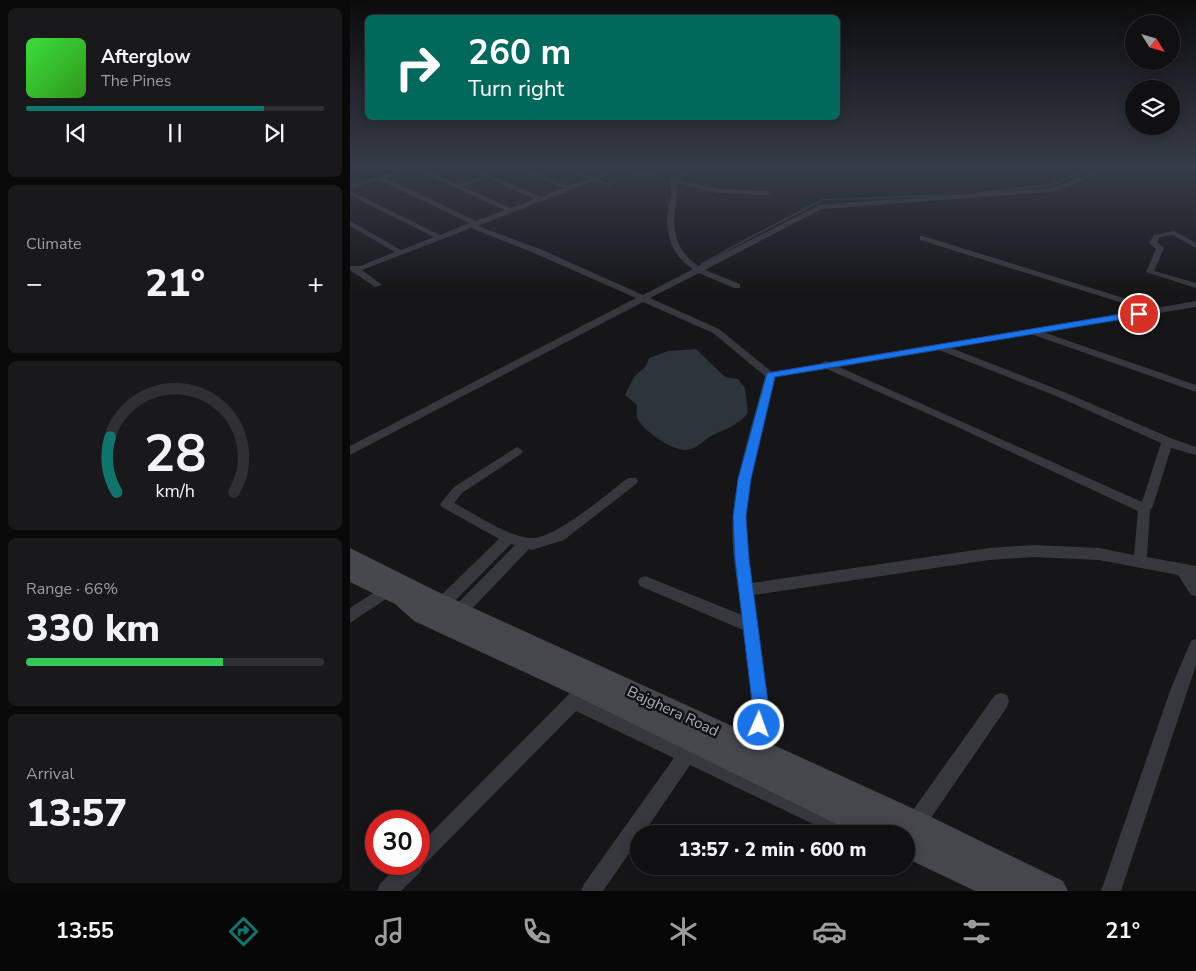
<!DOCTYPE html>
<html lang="en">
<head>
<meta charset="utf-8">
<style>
	body { margin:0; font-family:"Nunito Sans",sans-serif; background:#19191b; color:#f1f3f6; height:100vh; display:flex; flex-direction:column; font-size:19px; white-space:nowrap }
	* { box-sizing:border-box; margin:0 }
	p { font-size:16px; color:#9c9d9f }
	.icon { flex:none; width:28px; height:28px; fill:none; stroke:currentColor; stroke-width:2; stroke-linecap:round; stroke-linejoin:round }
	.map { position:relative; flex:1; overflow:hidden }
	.sheet { display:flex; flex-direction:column; gap:8px; padding:8px; background:#09090a; width:350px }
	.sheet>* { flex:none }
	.banner { position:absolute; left:15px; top:15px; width:475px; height:105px; border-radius:8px; box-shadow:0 2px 12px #0003,0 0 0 1px #303032; background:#00695c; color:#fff; overflow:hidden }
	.needle { width:32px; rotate:127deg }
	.fabs { position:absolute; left:775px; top:15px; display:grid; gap:10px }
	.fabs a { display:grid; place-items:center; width:55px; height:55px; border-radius:50%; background:#101012; box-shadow:0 2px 12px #0003,0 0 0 1px #303032; font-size:25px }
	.speed { position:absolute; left:15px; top:810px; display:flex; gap:10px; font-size:25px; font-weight:700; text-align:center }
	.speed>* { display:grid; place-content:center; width:65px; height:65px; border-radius:50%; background:#101012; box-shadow:0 2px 12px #0003,0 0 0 1px #303032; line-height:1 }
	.speed .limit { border:8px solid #d22; background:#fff; color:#111 }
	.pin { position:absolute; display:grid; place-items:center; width:42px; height:42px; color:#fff; margin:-21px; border:2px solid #fff; border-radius:50%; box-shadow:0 1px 5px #0007 }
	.me { position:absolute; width:55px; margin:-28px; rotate:2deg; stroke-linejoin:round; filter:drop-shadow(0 0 4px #0008) }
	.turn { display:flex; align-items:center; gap:18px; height:105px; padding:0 20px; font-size:22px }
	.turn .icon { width:65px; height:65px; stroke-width:2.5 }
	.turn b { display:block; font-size:35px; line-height:42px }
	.big { font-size:38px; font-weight:800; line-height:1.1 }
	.sheet .tile { flex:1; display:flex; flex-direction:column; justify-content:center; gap:8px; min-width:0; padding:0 18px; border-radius:8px; background:#19191b }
	.sheet .dial { align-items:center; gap:0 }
	.dial svg { height:130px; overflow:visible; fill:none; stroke:#303032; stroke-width:7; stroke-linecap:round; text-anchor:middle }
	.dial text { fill:#f1f3f6; stroke:none }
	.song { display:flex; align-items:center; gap:15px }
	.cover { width:60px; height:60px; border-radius:8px; background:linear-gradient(135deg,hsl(120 70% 55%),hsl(110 70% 35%)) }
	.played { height:5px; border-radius:2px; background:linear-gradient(90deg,#0f766e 80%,#303032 80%) }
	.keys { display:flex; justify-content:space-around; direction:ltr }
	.heat { display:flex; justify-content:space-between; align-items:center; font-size:28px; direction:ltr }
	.charge { height:8px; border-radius:4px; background:linear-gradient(90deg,#34c759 66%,#303032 0) }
	.trip { position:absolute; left:280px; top:825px; width:285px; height:50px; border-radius:25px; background:#101012; box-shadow:0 2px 12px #0003,0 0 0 1px #303032; font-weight:800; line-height:50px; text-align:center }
	.tab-bar { display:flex; height:80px; justify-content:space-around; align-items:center; background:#060607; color:#9c9d9f }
	.tab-bar .icon { width:35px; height:35px }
	.tab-bar .active { color:#0f766e }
	.tab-bar b { font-size:22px; color:#f1f3f6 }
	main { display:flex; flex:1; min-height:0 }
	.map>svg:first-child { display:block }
</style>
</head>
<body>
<main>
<section class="sheet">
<div class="tile">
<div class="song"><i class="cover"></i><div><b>Afterglow</b><p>The Pines</p></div></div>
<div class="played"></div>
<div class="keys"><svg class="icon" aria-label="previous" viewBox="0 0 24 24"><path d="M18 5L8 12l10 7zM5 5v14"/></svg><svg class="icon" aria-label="pause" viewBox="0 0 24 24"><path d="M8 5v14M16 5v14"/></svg><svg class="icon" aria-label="next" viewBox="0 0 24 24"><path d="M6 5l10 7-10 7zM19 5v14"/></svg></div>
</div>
<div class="tile"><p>Climate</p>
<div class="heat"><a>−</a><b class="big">21°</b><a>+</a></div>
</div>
<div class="tile dial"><svg viewBox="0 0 100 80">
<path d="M14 69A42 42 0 1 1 86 69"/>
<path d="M14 69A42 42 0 0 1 10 35" stroke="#0f766e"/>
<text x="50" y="56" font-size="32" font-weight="700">28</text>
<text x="50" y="72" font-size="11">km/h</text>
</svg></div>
<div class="tile"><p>Range · 66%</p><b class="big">330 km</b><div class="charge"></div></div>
<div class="tile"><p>Arrival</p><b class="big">13:57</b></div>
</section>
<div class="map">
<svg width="846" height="891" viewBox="0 0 846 891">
	<rect width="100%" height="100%" fill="#161618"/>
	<path fill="#2c353c" d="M 346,349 L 375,377 L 388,379 L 395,388 L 398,413 C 387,426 377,428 363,435 C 353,440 348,449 336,450 C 323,451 291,430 287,417 C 286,413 287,409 287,405 L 275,395 L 284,377 L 296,366 L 299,358 L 318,351 Z"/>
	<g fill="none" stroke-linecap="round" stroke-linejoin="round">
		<path stroke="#2c353c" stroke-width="2" d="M 629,193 L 701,185 L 741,168
			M 375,251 L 472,200 L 605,195"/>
		<path stroke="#2c353c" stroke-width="2.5" d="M 352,264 L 378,250"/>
		<path fill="#37383d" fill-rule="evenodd" d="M 13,168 L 23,168 L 0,176 L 0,172 Z
			M 56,168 L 72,168 L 108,185 L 132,176 L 115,168 L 124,168 L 191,197 L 213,188 L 164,168 L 173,168 L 219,186 L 237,179 L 211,168 L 220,168 L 243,177 L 265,168 L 276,168 L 290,173 L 310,172 L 311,173 C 297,180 283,175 268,169 L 268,171 L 248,179 L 261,184 L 261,186 L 243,181 L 128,226 L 190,249 L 293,295 L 343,269 C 322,256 315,235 318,211 C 320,200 323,190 320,179 L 343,168 L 352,168 L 327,179 L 368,189 L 417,191 L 420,193 L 417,195 L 368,193 L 327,183 C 328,192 326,201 325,211 C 322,234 329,254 349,266 L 470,205 L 699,188 C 720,185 739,168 760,168 L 713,189 L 699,192 L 471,209 L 355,270 L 390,284 L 390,288 L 384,288 L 349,273 L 300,298 L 369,329 L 422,372 L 470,364 L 475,361 L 479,362 L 795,310 L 570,240 L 570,236 L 573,236 L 806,308 L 846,301 L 846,307 L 693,332 L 846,385 L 846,392 L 681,334 L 601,348 L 714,392 L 823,439 L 846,447 L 846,455 L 821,448 L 803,506 L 800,510 L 797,557 L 846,566 L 846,596 L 841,595 L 828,575 L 749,560 L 684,557 L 639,560 L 404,595 L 418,702 L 415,753 L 412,759 L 406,762 L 400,759 L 397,753 L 402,702 L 393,630 L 290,586 L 288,582 L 290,578 L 295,576 L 392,615 C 388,583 380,549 383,517 C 386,473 404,419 415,376 L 363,333 L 293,302 L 0,455 L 0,446 L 286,298 L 184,253 L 121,228 L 12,270 L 32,285 L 25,287 L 0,270 L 0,266 L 10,266 L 45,252 L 0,226 L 0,221 L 51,250 L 84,237 L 0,195 L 0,191 L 90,235 L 119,223 L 29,180 L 0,189 L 0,185 ZM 64,169 L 155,210 L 126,221 L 35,178 ZM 137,178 L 185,199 L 161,208 L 113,187 ZM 589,350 L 706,396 L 811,443 L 792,502 L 489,367 ZM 477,369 L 603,425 L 788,511 L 784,555 L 749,548 L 684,545 L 639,548 L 402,583 L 395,517 L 401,479 L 424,377 Z
			M 824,231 L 846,243 L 846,248 L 823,235 L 810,237 L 807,242 L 814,248 L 804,271 L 846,283 L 846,288 L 796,272 L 806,249 L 799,243 L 804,235 Z
			M 167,447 L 173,451 L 171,454 L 112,493 L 104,503 C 125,514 158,537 181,538 C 204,540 258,493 278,478 L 286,478 L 288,481 L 286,484 L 214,540 L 182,550 L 179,549 L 114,617 L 109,619 L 104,617 L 102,612 L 104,607 L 165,545 L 161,544 L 97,609 L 92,611 L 87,609 L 85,604 L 87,599 L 149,539 L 92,507 L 90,504 L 104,487 Z
			M 37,584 L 42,585 L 44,590 L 42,595 L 0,623 L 0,608 Z
			M 846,639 L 846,665 L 771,891 L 751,891 L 821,688 L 841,641 Z
			M 230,687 L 236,689 L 238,695 L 237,698 L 334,744 L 341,740 L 347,743 L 349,751 L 512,827 L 514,834 L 484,834 L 340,765 L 293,834 L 289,834 L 289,839 L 253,891 L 231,891 L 234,884 L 324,758 L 226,711 L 73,866 L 71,871 L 51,891 L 27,891 L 30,884 L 50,864 L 69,864 L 69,845 L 224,689 Z
			M 651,693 L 657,695 L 659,701 L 657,707 L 572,831 L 565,833 L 558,831 L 556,824 L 558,817 L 645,695 Z"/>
		<path fill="#45474d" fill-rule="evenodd" d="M 0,548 L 84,590 L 575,814 L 713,881 L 718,891 L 625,891 L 556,858 L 556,834 L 507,834 L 228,697 L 64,621 L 45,604 L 0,582 Z"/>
	</g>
	<linearGradient id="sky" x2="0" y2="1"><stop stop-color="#0c0c0d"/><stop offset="0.57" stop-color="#363c48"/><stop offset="1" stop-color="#363c48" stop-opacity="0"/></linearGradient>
	<rect width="846" height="293" fill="url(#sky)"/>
	<path fill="#1a73e8" stroke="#114b97" d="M 789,311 L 792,312 L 792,316 L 425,377 L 401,479 L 396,517 L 399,559 L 418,702 L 415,731 L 409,733 L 403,731 L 400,725 L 402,702 L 385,559 L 383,517 L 388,479 L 417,373 Z"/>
	<g text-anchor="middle" stroke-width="5" stroke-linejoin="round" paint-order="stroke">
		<g font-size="15" fill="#a8adb8" stroke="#111113">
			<text transform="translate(323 711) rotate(25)" y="5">Bajghera Road</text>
		</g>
	</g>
</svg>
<div class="fabs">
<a><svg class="needle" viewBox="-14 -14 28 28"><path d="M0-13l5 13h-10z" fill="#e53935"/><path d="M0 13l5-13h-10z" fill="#9c9d9f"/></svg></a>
<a><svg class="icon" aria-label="layers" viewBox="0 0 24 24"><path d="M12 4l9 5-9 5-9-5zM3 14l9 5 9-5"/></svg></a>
</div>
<div class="speed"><div class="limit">30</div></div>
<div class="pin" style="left:789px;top:314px;background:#d93025"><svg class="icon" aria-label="arrive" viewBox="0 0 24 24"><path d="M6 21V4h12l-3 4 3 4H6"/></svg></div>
<svg class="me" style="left:409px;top:725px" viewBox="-20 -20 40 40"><circle r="17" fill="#1a73e8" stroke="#fff" stroke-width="3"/><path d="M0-11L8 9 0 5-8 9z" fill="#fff"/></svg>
<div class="trip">13:57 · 2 min · 600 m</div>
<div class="banner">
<div class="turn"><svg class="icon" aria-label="right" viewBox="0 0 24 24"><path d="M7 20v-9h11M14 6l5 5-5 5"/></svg><div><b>260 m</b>Turn right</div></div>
</div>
</div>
</main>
<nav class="tab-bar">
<b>13:55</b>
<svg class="icon active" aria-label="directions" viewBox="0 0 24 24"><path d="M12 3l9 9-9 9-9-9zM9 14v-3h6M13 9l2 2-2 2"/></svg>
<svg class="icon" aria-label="music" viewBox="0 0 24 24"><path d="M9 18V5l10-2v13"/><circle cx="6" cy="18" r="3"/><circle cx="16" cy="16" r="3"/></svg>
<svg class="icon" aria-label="phone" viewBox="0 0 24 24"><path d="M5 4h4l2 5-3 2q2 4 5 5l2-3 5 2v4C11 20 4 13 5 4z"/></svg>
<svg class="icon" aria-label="climate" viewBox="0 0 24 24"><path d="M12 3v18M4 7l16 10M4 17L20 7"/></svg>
<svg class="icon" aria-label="car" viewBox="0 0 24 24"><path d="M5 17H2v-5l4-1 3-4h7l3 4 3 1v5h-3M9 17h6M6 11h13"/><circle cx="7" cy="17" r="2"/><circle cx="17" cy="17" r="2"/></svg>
<svg class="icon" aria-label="filters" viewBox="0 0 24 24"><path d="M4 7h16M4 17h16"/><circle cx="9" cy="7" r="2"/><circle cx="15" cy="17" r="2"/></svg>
<b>21°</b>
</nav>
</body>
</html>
